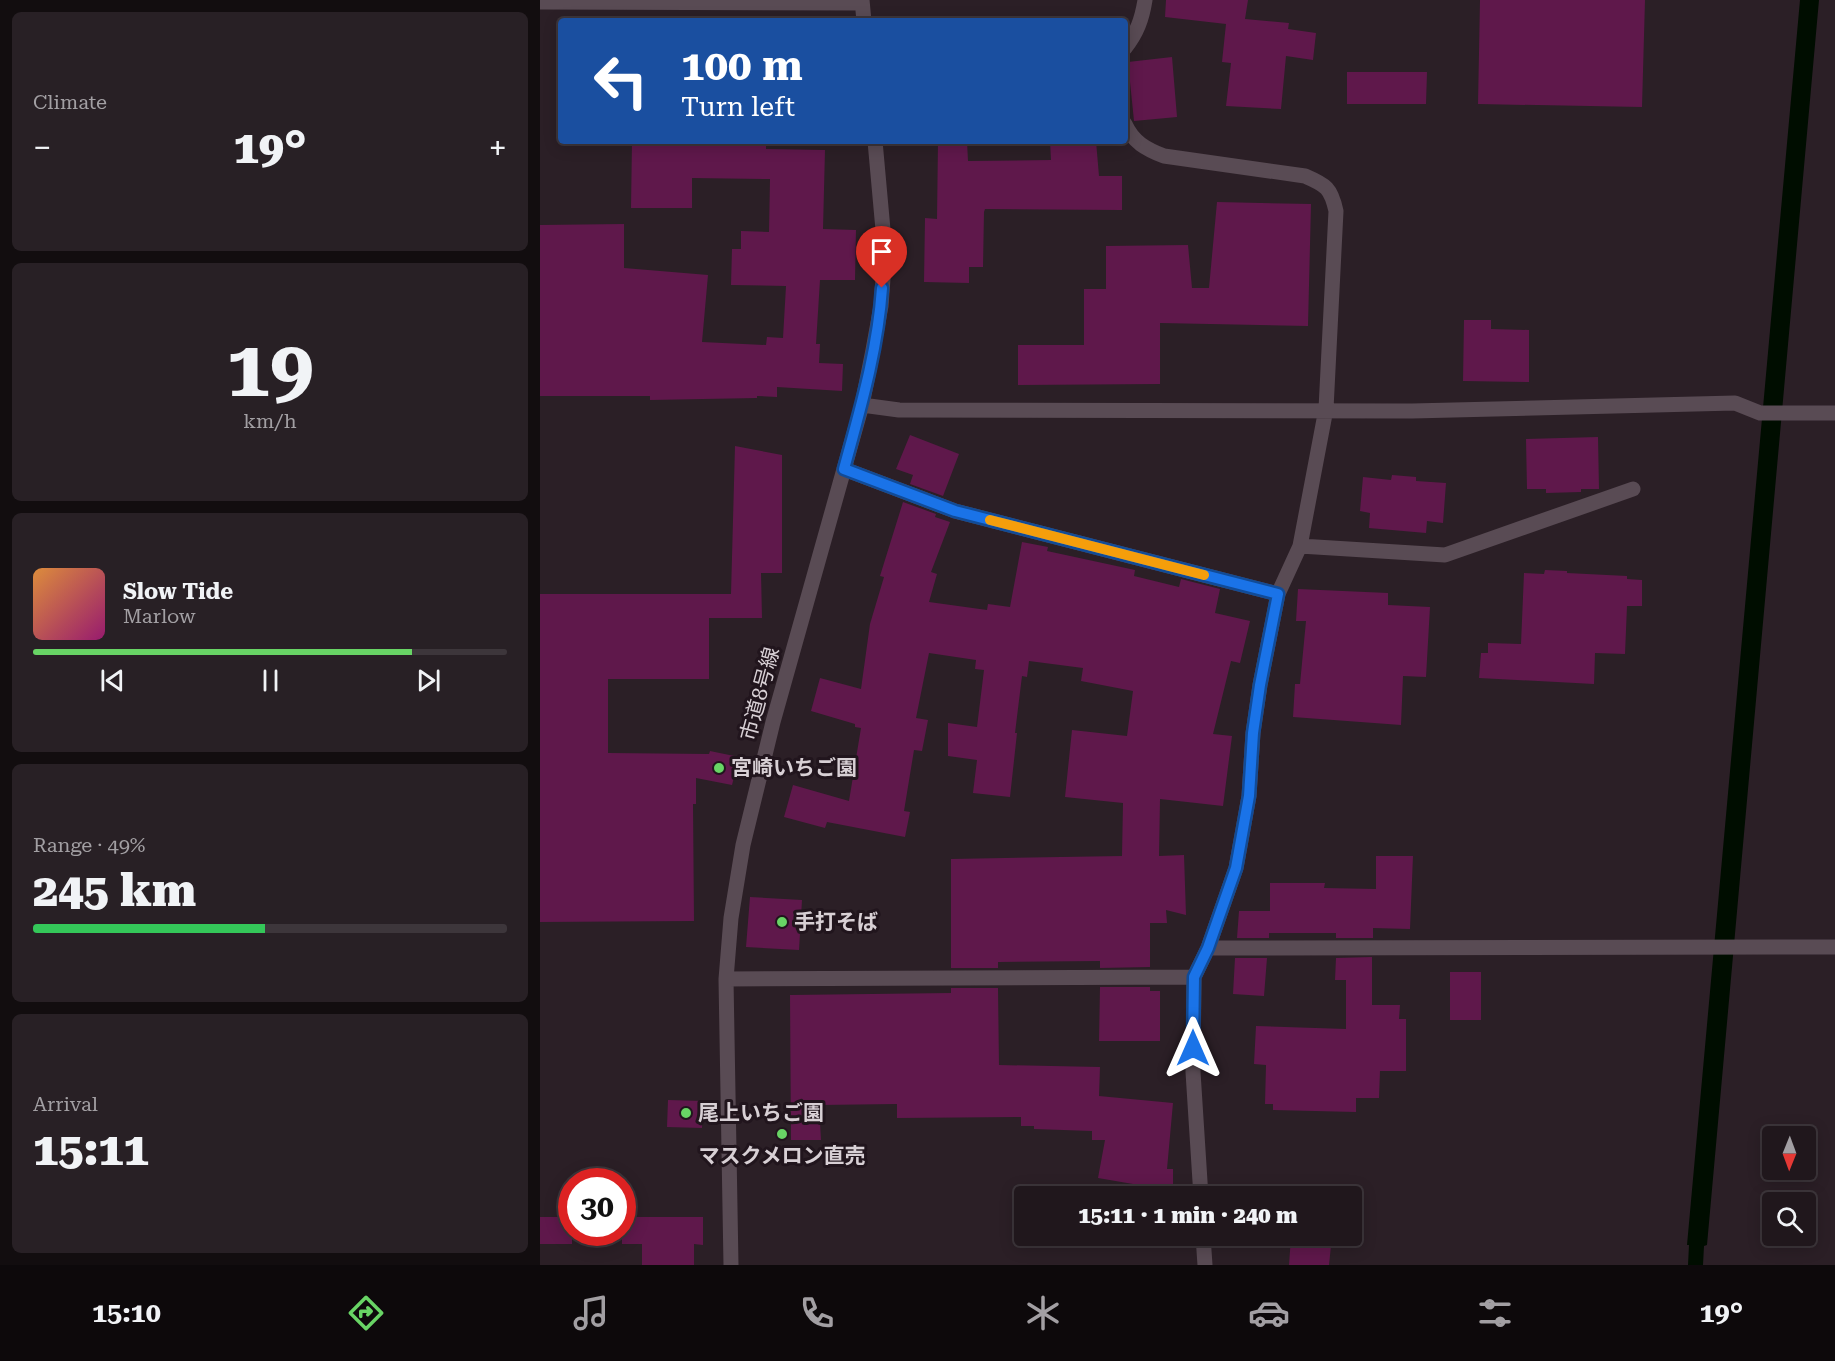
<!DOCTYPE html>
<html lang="en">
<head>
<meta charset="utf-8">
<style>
	body { margin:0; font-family:"Roboto Serif","Noto Sans JP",serif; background:#282025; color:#f1f3f6; height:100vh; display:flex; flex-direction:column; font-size:22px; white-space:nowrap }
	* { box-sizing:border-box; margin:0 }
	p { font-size:20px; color:#a29fa3 }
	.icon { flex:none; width:33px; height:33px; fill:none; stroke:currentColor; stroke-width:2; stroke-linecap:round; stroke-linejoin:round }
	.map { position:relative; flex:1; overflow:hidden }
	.drawer { display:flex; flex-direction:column; gap:12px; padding:12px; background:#120d0f; width:540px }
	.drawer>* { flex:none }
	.guide { position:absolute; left:18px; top:18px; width:570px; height:126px; border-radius:6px; box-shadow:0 3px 15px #0003,0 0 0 2px #3d363b; background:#1a4fa0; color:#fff; overflow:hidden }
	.needle { width:39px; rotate:181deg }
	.controls { position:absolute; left:1222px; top:1126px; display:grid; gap:12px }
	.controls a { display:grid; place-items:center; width:54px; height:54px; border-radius:6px; background:#20171c; box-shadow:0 3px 15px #0003,0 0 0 2px #3d363b; font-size:30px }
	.speed { position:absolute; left:18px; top:1168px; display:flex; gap:12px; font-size:30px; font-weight:700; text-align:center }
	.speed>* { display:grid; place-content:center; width:78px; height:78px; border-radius:50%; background:#20171c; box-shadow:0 3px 15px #0003,0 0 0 2px #3d363b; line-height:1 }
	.speed .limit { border:9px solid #d22; background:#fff; color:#111 }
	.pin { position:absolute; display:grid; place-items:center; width:51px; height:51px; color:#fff; margin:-62px -26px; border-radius:50% 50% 50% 0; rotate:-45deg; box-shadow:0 0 6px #0007 }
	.pin .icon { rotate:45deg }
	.me { position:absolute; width:66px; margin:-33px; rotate:0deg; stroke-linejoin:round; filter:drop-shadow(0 0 4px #0008) }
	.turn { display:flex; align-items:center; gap:21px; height:126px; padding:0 24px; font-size:27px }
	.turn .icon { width:78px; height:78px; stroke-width:2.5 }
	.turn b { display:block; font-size:42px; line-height:51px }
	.big { font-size:45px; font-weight:800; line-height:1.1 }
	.drawer .card { flex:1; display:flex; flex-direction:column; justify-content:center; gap:9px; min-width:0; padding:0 21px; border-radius:9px; background:#282025 }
	.drawer .dial { align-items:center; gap:0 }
	.dial b { font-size:78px; line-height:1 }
	.song { display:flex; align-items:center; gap:18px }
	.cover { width:72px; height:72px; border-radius:9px; background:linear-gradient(135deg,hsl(30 70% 55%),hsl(320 70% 35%)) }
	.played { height:6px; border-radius:3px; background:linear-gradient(90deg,#68d465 80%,#3d363b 80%) }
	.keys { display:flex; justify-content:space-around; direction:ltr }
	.heat { display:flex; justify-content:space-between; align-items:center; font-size:33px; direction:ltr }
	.charge { height:9px; border-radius:4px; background:linear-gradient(90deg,#34c759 49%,#3d363b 0) }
	.trip { position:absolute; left:474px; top:1186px; width:348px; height:60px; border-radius:6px; background:#20171c; box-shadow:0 3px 15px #0003,0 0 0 2px #3d363b; font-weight:800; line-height:60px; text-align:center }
	.menu { display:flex; height:96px; justify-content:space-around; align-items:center; background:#0d090b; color:#a29fa3 }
	.menu .icon { width:42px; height:42px }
	.menu .active { color:#68d465 }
	.menu b { font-size:27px; color:#f1f3f6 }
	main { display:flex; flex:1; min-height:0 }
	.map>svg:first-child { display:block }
</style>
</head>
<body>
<main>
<section class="drawer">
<div class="card"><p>Climate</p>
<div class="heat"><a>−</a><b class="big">19°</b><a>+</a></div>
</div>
<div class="card dial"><b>19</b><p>km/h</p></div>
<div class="card">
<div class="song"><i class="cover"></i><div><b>Slow Tide</b><p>Marlow</p></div></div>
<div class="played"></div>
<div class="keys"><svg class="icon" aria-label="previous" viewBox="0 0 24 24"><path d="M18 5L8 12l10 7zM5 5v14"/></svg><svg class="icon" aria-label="pause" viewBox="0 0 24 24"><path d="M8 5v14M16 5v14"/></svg><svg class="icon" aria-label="next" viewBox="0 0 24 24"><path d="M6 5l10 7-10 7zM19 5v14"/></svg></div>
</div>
<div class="card"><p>Range · 49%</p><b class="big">245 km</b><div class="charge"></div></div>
<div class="card"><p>Arrival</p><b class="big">15:11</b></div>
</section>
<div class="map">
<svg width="1295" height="1265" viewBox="0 0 1295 1265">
	<rect width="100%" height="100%" fill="#2b1f26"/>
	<path fill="#000d00" d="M 1260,0 L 1279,0 L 1167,1245 L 1164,1246 L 1163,1265 L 1148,1265 L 1149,1245 L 1147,1245 Z"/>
	<path fill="#5f184b" d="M 626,0 L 708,0 L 705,19 L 749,23 L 748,29 L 776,33 L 773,60 L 746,56 L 741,109 L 686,106 L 691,63 L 682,62 L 686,24 L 625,17 Z
		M 940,0 L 1105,0 L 1102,107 L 938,104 Z
		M 632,57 L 637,117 L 594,121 L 588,62 Z
		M 807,72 L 887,72 L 886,104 L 807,104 Z
		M 92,141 L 226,141 L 226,149 L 285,150 L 283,229 L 316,230 L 315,280 L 280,280 L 276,344 L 280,344 L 279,363 L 303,364 L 302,391 L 237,387 L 237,397 L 217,396 L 217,398 L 110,400 L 110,396 L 0,396 L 0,225 L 84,224 L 84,268 L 168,275 L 162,342 L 226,345 L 227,337 L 243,338 L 246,286 L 191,285 L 192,249 L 201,249 L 201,231 L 229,232 L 230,179 L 152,178 L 152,208 L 91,208 Z
		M 398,141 L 427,141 L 428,161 L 511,160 L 510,141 L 556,141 L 559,176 L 582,176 L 582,210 L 445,209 L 444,212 L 443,267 L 429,267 L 429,283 L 384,282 L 385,218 L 397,219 Z
		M 677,202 L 771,204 L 768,326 L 620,323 L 620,384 L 478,385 L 478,345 L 544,345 L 544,289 L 566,289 L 566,246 L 648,245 L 652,288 L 669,288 Z
		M 924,320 L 951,320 L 951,329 L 989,330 L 989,382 L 923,381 Z
		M 370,435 L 419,454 L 403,496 L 370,484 L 373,475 L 356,469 Z
		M 1058,437 L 1059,489 L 1041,489 L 1041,492 L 1006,493 L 1006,489 L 987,489 L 986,439 Z
		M 195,446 L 242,455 L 242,573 L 221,573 L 222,618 L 169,618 L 169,679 L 68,679 L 68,753 L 169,754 L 170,751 L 199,757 L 192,785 L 156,778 L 156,804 L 153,804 L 154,921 L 0,922 L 0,594 L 191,594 Z
		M 852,475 L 876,477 L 876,481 L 906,483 L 903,523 L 887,521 L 886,533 L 829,528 L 830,513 L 820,511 L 823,477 L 851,480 Z
		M 363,502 L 396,514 L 395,517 L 410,522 L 391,572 L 397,574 L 389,602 L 447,610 L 448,604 L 470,607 L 482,542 L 508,547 L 507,551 L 595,570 L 594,576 L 639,587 L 641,579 L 680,589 L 675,613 L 710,621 L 700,663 L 691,661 L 673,734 L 692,736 L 683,806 L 620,799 L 619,856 L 644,855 L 646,915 L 626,910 L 627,923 L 610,923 L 610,967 L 560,968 L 560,961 L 458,962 L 458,968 L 411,968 L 411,859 L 582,856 L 583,803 L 525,797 L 532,730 L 587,736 L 593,691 L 541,681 L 543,668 L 489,661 L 487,677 L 482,676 L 475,733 L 477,733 L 470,797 L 433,793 L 437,760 L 408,756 L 408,723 L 437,727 L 444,670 L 435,669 L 436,660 L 389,653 L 376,718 L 388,720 L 382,751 L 374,750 L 364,811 L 370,812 L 365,837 L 287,822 L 285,828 L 244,817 L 253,785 L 309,801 L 321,728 L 315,727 L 315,724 L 271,711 L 280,678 L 321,689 L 330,624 L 344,577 L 340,576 Z
		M 1005,570 L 1027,571 L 1027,573 L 1087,576 L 1087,579 L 1102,580 L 1102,606 L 1087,606 L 1085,654 L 1055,653 L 1054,684 L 939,678 L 941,653 L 948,653 L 948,643 L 981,644 L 984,573 L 1004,574 Z
		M 758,589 L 848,593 L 848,605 L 890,607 L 886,677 L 863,676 L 861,725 L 753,717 L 755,684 L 760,684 L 766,621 L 756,621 Z
		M 836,856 L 873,856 L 870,929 L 833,928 L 833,938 L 796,938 L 796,933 L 729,933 L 729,931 L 729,938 L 697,938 L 699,911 L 730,911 L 730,883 L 785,883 L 784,888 L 836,889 Z
		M 210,897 L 262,900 L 259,950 L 206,947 Z
		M 832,957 L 832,1005 L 860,1005 L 859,1019 L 866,1019 L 866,1071 L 840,1071 L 839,1098 L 816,1098 L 816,1112 L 733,1110 L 733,1104 L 725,1104 L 726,1065 L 714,1064 L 716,1026 L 806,1029 L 806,980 L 795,980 L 796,958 Z
		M 695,958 L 727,958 L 724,996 L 693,994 Z
		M 910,972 L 941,972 L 941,1020 L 910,1020 Z
		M 560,987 L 610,987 L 610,991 L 620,991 L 620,1041 L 559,1041 Z
		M 411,988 L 458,988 L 459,1065 L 560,1067 L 559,1096 L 633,1103 L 627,1169 L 633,1169 L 633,1197 L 593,1197 L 593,1184 L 558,1178 L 565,1140 L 552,1140 L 552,1131 L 494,1129 L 494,1126 L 481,1126 L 481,1117 L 357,1118 L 357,1104 L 279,1105 L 281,1140 L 251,1140 L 250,995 L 411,993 Z
		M 128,1100 L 163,1101 L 162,1128 L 127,1127 Z
		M 0,1217 L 32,1217 L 32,1244 L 0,1244 Z
		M 82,1217 L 163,1217 L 163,1245 L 154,1244 L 154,1265 L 102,1265 L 102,1244 L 82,1244 Z
		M 792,1236 L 789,1265 L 749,1265 L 751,1237 Z"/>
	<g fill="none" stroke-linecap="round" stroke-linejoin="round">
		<path stroke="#594b54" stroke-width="15" d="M 322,0 L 324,21
			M 0,2 L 322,3
			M 585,48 C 597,33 602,19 605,0
			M 585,124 C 593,142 606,149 624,156 L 765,176 C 786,185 791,188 796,211 L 786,409 L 760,546 L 738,594 L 720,685 L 713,733 L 709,796 L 696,868 L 668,948 L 654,977 L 653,1072 L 661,1197
			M 322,405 L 359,410 L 872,411 L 1195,403 L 1220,413 L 1295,413
			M 304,469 L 415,511 L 738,594
			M 760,546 L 905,555 L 1093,489
			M 668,948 L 1295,947
			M 186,979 L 654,977
			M 663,1236 L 665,1265
			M 191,1265 L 186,979 L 191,918 L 203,845 L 233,722 L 322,405 L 333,350 L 341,306 L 345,252 L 335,141"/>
	</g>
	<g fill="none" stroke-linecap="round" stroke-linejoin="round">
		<defs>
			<path id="route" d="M 342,288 C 338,349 320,410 304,469 L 415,511 L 738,594 L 720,685 L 713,733 L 709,796 L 696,868 L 668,948 L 654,977 L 653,1048"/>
		</defs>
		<use href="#route" stroke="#114b97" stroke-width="15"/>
		<use href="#route" stroke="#1a73e8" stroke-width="10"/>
		<path stroke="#f59e0b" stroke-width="10" d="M 450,520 L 664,575"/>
	</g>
	<g fill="#68d465" stroke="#21151d" stroke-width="2">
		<circle cx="179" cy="768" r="6"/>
		<circle cx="242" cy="922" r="6"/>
		<circle cx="146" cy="1113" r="6"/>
		<circle cx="242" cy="1134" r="6"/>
	</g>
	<g text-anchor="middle" stroke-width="6" stroke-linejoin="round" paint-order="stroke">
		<g font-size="21" fill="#d8d0d5" stroke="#21151d">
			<text transform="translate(220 694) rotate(-75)" y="7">市道8号線</text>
		</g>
		<g font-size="21" font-weight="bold" fill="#d8d0d5" stroke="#21151d" text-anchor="start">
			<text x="191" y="775">宮崎いちご園</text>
			<text x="254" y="929">手打そば</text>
			<text x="158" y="1120">尾上いちご園</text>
			<text x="242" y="1163" text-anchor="middle">マスクメロン直売</text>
		</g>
	</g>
</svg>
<div class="controls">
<a><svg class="needle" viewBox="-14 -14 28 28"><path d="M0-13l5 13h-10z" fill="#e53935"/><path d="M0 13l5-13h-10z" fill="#a29fa3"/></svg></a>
<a><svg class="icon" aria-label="search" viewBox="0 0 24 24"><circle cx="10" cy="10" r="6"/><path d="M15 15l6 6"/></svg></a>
</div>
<div class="speed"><div class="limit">30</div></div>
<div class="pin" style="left:342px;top:288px;background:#d93025"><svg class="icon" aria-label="arrive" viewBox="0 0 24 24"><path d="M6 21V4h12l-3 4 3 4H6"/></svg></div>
<svg class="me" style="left:653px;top:1048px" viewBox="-20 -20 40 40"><path d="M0-17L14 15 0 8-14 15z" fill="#1a73e8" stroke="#fff" stroke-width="4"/></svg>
<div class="trip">15:11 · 1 min · 240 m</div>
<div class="guide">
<div class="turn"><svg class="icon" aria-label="left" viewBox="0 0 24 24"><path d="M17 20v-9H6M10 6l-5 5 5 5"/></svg><div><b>100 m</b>Turn left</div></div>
</div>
</div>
</main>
<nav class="menu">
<b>15:10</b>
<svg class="icon active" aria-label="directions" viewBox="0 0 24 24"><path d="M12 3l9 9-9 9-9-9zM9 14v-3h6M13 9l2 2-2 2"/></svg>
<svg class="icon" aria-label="music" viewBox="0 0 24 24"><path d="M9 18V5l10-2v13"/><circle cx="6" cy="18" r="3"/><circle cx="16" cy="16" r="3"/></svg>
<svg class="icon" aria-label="phone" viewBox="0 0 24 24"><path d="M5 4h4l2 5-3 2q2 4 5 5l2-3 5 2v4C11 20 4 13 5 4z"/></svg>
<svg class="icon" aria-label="climate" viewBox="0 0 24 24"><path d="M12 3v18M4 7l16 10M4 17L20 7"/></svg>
<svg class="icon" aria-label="car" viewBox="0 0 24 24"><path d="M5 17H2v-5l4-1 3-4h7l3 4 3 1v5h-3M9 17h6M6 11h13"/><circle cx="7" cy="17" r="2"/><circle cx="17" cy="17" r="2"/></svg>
<svg class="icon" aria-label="filters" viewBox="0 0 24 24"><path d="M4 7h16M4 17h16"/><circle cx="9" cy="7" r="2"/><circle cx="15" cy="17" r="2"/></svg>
<b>19°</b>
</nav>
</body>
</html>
